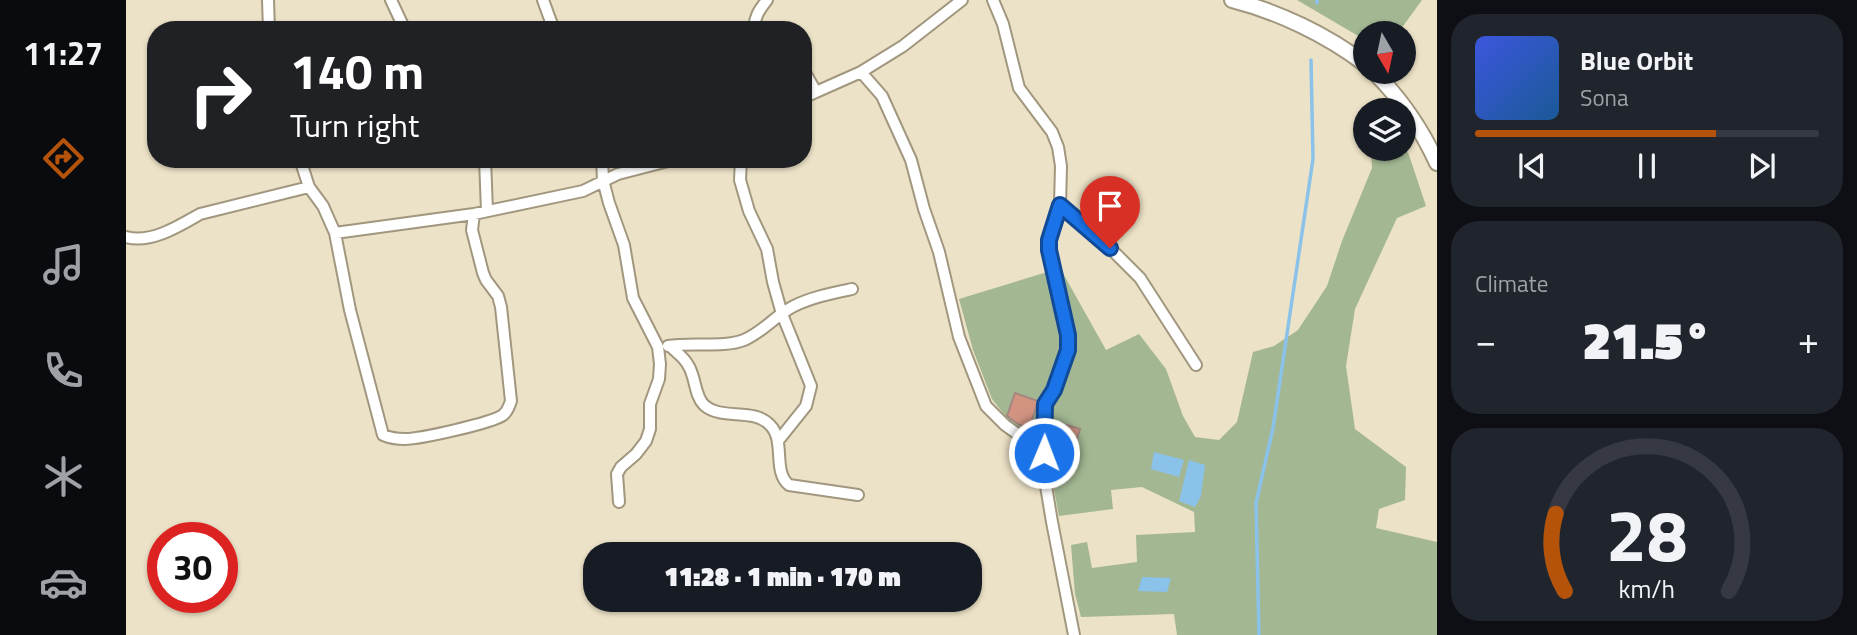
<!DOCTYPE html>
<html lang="en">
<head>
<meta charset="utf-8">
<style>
	body { margin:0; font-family:"Titillium Web",sans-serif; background:#20242c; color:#f1f3f6; height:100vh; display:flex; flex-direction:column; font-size:26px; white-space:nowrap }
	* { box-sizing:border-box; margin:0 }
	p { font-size:23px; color:#9ea1a6 }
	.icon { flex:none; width:38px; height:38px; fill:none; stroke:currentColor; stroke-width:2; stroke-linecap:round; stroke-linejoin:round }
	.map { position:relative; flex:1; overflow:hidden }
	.details { display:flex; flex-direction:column; gap:14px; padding:14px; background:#0d0f14; width:420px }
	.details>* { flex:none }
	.top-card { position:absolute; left:21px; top:21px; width:665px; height:147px; border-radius:28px; box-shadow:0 2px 5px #0004; background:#202124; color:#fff; overflow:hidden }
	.needle { width:46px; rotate:171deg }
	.controls { position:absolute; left:1227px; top:21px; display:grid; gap:14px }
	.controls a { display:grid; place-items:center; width:63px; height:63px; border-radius:50%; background:#171b24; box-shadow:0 2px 5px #0004; font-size:35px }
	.speed { position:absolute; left:21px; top:522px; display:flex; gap:14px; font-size:35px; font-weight:700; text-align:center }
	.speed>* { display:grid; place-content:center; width:91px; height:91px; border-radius:50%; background:#171b24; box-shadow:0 2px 5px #0004; line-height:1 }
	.speed .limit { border:10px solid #d22; background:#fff; color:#111 }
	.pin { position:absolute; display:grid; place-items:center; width:60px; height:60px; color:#fff; margin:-72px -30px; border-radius:50% 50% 50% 0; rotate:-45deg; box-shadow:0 0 7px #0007 }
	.pin .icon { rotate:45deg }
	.me { position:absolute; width:77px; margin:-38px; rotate:1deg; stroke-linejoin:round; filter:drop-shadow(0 0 5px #0008) }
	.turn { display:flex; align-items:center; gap:24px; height:147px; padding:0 28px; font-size:32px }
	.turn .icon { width:91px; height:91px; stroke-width:2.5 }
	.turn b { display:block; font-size:49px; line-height:60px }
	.big { font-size:52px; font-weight:800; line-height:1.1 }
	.details .widget { flex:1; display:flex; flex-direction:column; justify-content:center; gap:10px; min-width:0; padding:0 24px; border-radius:28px; background:#20242c }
	.details .dial { align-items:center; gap:0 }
	.dial svg { height:182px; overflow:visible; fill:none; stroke:#363941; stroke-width:7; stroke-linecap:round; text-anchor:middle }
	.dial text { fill:#f1f3f6; stroke:none }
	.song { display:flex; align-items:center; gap:21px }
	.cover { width:84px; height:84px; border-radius:10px; background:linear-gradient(135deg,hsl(230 70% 55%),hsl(210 70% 35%)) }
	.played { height:7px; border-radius:4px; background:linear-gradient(90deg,#b45309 70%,#363941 70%) }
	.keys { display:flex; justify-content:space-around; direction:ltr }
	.heat { display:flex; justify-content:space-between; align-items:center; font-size:38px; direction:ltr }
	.trip { position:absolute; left:457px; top:542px; width:399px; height:70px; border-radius:28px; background:#171b24; box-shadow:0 2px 5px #0004; font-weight:800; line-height:70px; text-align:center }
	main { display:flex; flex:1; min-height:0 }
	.tab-bar { display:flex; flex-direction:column; width:126px; justify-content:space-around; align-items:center; background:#090b0e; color:#9ea1a6 }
	.tab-bar .icon { width:49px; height:49px }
	.tab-bar .active { color:#b45309 }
	.tab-bar b { font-size:32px; color:#f1f3f6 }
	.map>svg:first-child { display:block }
</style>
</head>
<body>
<main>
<nav class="tab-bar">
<b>11:27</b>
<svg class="icon active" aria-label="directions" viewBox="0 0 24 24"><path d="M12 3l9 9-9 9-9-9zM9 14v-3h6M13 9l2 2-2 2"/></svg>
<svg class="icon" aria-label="music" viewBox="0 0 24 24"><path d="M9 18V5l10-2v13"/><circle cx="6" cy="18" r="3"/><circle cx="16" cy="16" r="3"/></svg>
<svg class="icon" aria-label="phone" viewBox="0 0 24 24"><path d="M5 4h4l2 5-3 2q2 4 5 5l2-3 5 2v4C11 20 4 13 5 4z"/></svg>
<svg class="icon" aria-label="climate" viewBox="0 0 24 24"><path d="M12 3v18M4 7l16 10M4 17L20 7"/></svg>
<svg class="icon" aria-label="car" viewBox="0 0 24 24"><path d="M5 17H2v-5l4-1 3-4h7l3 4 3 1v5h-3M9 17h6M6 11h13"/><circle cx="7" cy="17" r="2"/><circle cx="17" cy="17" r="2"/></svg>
</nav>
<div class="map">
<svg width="1311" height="635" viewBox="0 0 1311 635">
	<rect width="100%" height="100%" fill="#ece2c7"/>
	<path fill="#a3b792" d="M 1171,0 L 1296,0 L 1272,33 L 1239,33 L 1239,40 Z
		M 1278,146 L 1283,155 L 1300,206 L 1271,218 L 1229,309 L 1220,366 L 1229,429 L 1280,467 L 1279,500 L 1253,509 L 1250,528 L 1311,542 L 1311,635 L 1051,635 L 1048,614 L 955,617 L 949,594 L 945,545 L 961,542 L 966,568 L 1011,562 L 1010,535 L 1069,532 L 1068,512 L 1016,487 L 985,490 L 987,509 L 933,516 L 922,458 L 914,444 L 887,426 L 866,399 L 847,350 L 833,299 L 934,268 L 980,350 L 1013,334 L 1040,369 L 1057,416 L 1069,437 L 1093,440 L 1111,422 L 1127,352 L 1148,346 L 1172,330 L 1201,286 L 1216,241 L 1246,168 L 1245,149 L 1278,149 Z"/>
	<path fill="#8bc2ea" d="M 1028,452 L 1058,460 L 1053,477 L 1025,469 Z
		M 1063,460 L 1079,465 L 1075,496 L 1069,507 L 1053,501 Z
		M 1016,577 L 1045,578 L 1041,592 L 1012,591 Z"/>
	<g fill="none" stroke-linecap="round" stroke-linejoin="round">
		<path stroke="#8bc2ea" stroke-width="3.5" d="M 1191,3 L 1191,0
			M 1133,635 L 1130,503 L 1147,428 L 1187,159 L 1185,60"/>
	</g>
	<path fill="#d29381" stroke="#a4877f" stroke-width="2" d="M 889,393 L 912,401 L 903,429 L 892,424 L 881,416 Z
		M 934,423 L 954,429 L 948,448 L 928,442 Z"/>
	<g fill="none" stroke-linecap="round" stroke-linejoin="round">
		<defs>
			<path id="minor" d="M 142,0 L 143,30
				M 265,0 L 279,30
				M 417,0 L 428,30
				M 867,0 L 877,24 L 893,88 L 926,132 L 932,147 L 935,166 L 934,205 L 923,240 L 923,250 L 942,335 L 942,350 L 928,390 L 919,404 L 917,457 L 919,480 L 926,522 L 948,635
				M 629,30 C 627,18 634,9 641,0
				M 677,69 L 690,92 L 735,72 L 777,46 L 836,0
				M 735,72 L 756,96 L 785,160 L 798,209 L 813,252 L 833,337 L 860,406 L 879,425 L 918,453
				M 677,98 L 690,92
				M 174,159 L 183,187 L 197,206 L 209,233 L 224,310 L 257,435 C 264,438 271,439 279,439 C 294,439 366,423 377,415 C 382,411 383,406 385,401 L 375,307 L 372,296 L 360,280 L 357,273 L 346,230 L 348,214
				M 359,159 L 361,211
				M 476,159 L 477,180 L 483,203 L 498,245 L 507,298 L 532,347 L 534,364 L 533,379 L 524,404 L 524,429 L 520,441 L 510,454 L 495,467 L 491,474 L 493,502
				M 615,159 L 614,180 L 623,211 L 641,249 L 647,282 L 656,314 L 685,386 L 680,406 L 652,441
				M 934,205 L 984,248 L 1014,278 L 1070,365
				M 209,233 L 348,214 L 457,191 L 492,174 L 550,159
				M 0,237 C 25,244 53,226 74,214 L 183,187
				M 542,346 C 565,342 598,348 618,340 C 637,332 650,315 668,306 C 686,297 707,293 726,289
				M 544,346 C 550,352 558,357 562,365 C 570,377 568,395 578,405 C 596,421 627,407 644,425 C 660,441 646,471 663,485 L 732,495"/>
			<path id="tertiary" d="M 1106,0 C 1153,12 1201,35 1239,64
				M 1248,72 C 1275,99 1295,128 1311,163"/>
		</defs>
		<use href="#minor" stroke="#a1977e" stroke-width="14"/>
		<use href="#tertiary" stroke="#a1977e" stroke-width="18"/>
		<use href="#minor" stroke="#fff" stroke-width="10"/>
		<use href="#tertiary" stroke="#fff" stroke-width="14"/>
	</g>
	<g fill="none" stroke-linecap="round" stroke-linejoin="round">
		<defs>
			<path id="route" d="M 918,453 L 919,404 L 928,390 L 942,350 L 942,335 L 923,250 L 923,240 L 934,205 L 984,248"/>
		</defs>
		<use href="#route" stroke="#114b97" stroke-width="18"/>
		<use href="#route" stroke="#1a73e8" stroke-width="12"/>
	</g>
</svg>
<div class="controls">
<a><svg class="needle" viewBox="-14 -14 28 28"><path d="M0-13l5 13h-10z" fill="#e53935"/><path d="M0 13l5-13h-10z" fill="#9ea1a6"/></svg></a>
<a><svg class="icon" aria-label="layers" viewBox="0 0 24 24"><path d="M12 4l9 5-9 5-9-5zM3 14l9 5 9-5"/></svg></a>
</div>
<div class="speed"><div class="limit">30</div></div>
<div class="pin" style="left:984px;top:248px;background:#d93025"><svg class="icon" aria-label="arrive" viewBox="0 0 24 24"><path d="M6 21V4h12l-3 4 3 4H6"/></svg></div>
<svg class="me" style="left:918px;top:453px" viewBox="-20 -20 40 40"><circle r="17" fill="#1a73e8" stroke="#fff" stroke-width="3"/><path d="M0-11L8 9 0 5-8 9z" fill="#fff"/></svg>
<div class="trip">11:28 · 1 min · 170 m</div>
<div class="top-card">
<div class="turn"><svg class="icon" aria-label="right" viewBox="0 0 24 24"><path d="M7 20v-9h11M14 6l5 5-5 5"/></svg><div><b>140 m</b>Turn right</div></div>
</div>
</div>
<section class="details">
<div class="widget">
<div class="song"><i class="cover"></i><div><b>Blue Orbit</b><p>Sona</p></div></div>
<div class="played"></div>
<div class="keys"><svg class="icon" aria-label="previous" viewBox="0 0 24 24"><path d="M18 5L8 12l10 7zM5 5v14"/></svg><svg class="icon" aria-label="pause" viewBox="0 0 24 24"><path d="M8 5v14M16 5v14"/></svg><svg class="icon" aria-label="next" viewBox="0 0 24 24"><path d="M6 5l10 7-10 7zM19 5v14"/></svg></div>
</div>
<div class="widget"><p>Climate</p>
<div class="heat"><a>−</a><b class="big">21.5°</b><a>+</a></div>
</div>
<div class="widget dial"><svg viewBox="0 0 100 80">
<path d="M14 69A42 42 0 1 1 86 69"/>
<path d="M14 69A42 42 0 0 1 10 35" stroke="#b45309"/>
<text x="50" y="56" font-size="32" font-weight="700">28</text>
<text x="50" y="72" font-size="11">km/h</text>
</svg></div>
</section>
</main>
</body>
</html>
